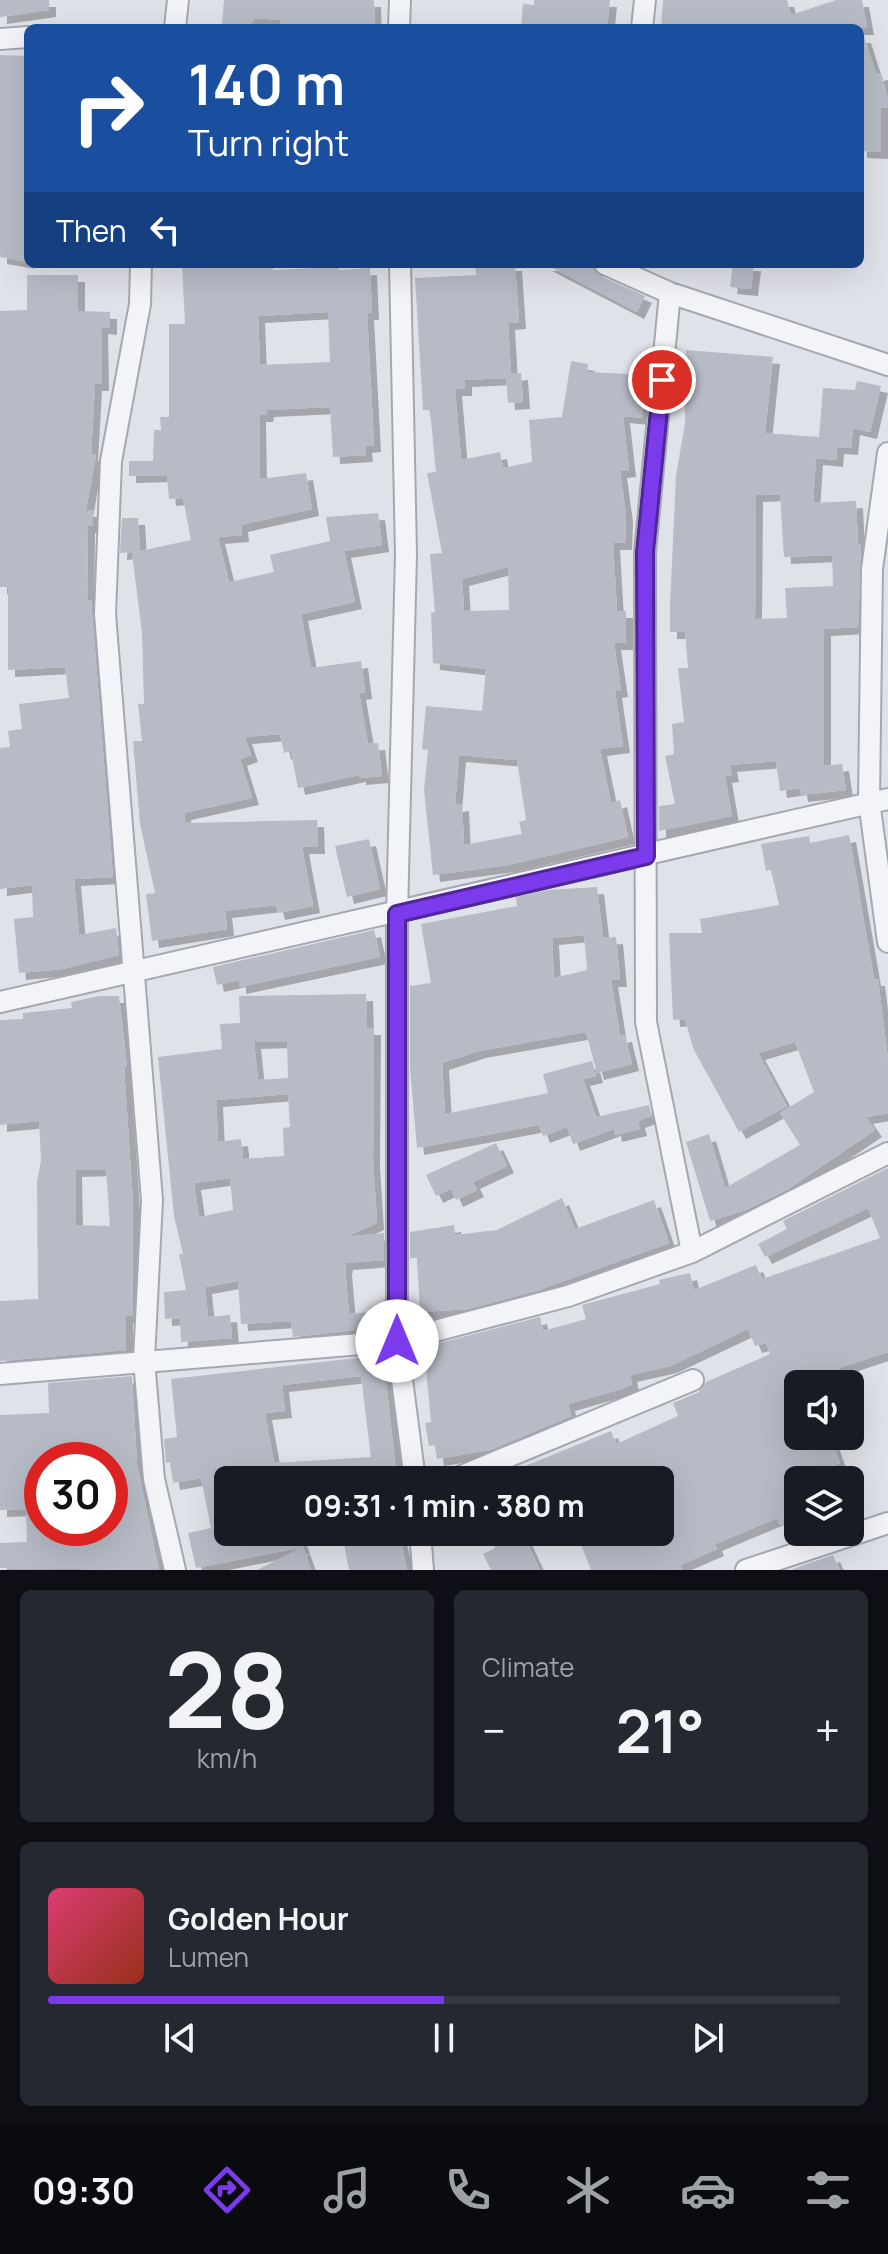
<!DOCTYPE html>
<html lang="en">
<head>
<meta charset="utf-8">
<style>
	body { margin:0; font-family:Manrope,sans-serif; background:#242831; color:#f1f3f6; height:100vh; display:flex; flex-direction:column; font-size:30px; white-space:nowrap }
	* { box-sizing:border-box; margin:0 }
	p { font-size:26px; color:#9ea1a6 }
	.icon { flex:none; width:44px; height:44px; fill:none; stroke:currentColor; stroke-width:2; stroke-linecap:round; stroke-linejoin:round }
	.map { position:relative; height:1570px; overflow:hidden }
	.sheet { display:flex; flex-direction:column; gap:20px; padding:20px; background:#0d0f14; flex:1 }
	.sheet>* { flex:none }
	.guide { position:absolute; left:24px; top:24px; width:840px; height:244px; border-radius:12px; box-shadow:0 8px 32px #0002; background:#1a4fa0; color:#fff; overflow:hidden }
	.tools { position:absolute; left:784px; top:1370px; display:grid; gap:16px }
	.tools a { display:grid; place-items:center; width:80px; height:80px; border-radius:12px; background:#171b24; box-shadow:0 8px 32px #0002; font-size:40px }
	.speed { position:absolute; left:24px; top:1442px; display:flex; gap:16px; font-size:40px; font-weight:700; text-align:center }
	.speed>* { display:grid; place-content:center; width:104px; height:104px; border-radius:50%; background:#171b24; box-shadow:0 8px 32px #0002; line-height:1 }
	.speed .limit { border:12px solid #d22; background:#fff; color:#111 }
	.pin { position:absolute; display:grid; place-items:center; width:68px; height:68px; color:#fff; margin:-34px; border:4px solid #fff; border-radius:50%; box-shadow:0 2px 8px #0007 }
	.me { position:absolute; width:88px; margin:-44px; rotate:0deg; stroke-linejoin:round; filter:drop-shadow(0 0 6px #0008) }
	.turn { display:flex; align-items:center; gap:28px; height:168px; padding:0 32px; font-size:36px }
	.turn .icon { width:104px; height:104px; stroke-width:2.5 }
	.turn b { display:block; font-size:56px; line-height:68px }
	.then { display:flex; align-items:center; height:76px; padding:0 32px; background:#0003; gap:16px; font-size:30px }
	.big { font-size:60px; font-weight:700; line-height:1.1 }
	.sheet .card { flex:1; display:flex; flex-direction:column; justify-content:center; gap:12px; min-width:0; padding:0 28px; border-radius:12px; background:#242831 }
	.sheet .dial { align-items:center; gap:0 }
	.dial b { font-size:104px; line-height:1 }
	.song { display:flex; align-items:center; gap:24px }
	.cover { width:96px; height:96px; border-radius:12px; background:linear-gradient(135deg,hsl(340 70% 55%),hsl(10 70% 35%)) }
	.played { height:8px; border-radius:4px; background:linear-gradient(90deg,#7c3aed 50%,#363941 50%) }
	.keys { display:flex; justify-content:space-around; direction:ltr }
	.heat { display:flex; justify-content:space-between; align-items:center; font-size:44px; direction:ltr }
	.sheet .tiles { flex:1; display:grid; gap:20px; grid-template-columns:1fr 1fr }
	.card:last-child { grid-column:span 2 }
	.trip { position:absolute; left:214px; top:1466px; width:460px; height:80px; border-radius:12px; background:#171b24; box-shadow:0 8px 32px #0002; font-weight:700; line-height:80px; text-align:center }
	.tabs { display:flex; height:128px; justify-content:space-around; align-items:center; background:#090b0e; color:#9ea1a6 }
	.tabs .icon { width:56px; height:56px }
	.tabs .selected { color:#7c3aed }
	.tabs b { font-size:36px; color:#f1f3f6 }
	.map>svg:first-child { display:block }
</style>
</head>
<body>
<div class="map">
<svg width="888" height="1570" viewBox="0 0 888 1570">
	<defs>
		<filter id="shadow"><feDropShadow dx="7" dy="7" stdDeviation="0" flood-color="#0004"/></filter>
	</defs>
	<rect width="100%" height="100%" fill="#e0e2e9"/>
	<path fill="#b7bbc6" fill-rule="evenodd" filter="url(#shadow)" d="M 0,0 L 49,0 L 49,10 L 0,17 Z
		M 224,0 L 374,0 L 375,28 L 292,28 L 293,25 L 280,25 L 280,20 L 254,18 L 250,28 L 229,28 L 222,25 Z
		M 534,0 L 610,0 L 607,28 L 521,28 L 523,4 L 534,5 Z
		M 663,0 L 787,0 L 791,15 L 836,0 L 862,0 L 867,28 L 661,28 Z
		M 860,36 L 864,36 L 876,74 L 881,73 L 888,99 L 888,107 L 881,108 L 881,152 L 860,151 Z
		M 0,55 L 28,56 L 28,262 L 0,257 Z
		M 182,264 L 273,264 L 273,270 L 318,268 L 318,264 L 339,264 L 339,270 L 370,268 L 372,313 L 367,313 L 374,445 L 365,446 L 366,455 L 333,457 L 330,407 L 267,410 L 266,415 L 259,415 L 260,479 L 306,473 L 312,509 L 241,525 L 242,535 L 218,537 L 229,582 L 274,572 L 270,555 L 330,541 L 326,517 L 378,513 L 382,545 L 344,551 L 355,602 L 301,614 L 311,668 L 361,661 L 365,692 L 359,693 L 368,744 L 378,743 L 382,776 L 359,778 L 359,775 L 298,788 L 291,751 L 284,753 L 280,734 L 245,737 L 251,755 L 240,759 L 252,798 L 184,813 L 185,823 L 317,820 L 318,847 L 302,847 L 313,906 L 278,913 L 276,905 L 225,911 L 227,929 L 152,941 L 146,894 L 155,893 L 140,824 L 133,741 L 142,741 L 138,704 L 144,704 L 142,633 L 132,552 L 120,553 L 122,518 L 138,518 L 140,551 L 191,540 L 183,498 L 169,499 L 167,475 L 129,476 L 129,461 L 153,461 L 154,430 L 161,430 L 160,417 L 169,417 L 169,324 L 185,324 ZM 328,312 L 330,362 L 260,365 L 258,316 Z
		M 475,264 L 515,264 L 519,322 L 508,323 L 511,374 L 521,373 L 523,402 L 508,403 L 506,378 L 465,380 L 465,389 L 455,389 L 461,460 L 500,452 L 503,468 L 532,462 L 529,420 L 562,417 L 571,361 L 588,364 L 587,372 L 629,374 L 647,379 L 642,418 L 623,416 L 629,470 L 620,471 L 626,515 L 625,543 L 613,543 L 617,611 L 626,611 L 626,643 L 614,643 L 621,690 L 615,691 L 623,746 L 600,749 L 611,803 L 620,800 L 628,837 L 508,865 L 433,875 L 424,790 L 428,750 L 422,749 L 426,706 L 482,711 L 486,669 L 433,663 L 431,613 L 435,612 L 430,554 L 442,553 L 427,473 L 436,472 L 430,410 L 423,410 L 415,278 L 476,275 ZM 508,567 L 509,610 L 464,611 L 462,579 ZM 459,755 L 517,760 L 526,820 L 519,822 L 522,834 L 464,845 L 462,804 L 455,805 Z
		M 545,264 L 592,264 L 600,276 L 645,296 L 637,312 Z
		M 733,264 L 754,264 L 751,289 L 730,287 Z
		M 27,275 L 78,275 L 78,311 L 110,312 L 110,328 L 101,327 L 102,384 L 95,384 L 91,454 L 96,455 L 86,510 L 93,510 L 93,526 L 88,526 L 87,601 L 91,600 L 113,877 L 74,879 L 79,935 L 116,928 L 119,955 L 62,969 L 19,973 L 14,919 L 33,917 L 32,885 L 0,889 L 0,748 L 10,747 L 8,731 L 22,729 L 19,704 L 69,698 L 65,667 L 8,670 L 8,587 L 0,587 L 0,311 L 27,310 Z
		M 686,350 L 773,357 L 765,433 L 819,437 L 823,388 L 855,390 L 857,381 L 881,386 L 870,432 L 853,428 L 851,448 L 837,447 L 836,460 L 816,458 L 813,503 L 856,501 L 858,544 L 861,544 L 858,627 L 824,629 L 824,766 L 842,764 L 846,790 L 801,795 L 800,788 L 780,791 L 776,761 L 730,765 L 732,775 L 725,776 L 732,816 L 659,831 L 659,806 L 675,804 L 665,756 L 674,754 L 672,724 L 684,722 L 678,668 L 688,668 L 685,632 L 670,632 L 670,606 L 676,475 L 685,424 ZM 780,494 L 784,557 L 832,555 L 833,586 L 785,588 L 787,618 L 755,619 L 756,495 Z
		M 849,835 L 874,979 L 878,979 L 888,1060 L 888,1113 L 866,1117 L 875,1130 L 788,1189 L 746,1210 L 710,1221 L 686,1142 L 709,1134 L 725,1188 L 800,1145 L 780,1113 L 814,1092 L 795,1042 L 758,1053 L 787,1106 L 739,1132 L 693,1048 L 685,1019 L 673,1020 L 669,933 L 702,933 L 700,919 L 779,905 L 771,870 L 766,871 L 761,844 L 809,836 L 810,843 Z
		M 369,839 L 380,889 L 347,897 L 335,846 Z
		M 597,887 L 603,938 L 616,937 L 620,980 L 611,980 L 620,1036 L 625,1035 L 632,1064 L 597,1073 L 586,1032 L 479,1051 L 442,1063 L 445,1114 L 548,1093 L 543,1074 L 592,1061 L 596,1076 L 583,1079 L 596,1117 L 649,1105 L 652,1116 L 638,1121 L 640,1129 L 615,1135 L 614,1129 L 573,1144 L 567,1127 L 543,1136 L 539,1125 L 417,1148 L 410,1069 L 410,986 L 431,983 L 421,924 L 517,906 L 516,897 L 548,890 ZM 584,935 L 587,970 L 554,978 L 552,938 Z
		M 374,930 L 380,957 L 239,987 L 239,980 L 217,985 L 213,967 Z
		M 366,994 L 367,1028 L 374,1028 L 373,1160 L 377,1223 L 346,1237 L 384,1233 L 384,1260 L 346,1263 L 345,1268 L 349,1314 L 380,1311 L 382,1327 L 293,1337 L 291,1321 L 241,1324 L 238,1281 L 205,1287 L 208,1317 L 230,1315 L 232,1338 L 181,1342 L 180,1318 L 165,1319 L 164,1292 L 186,1290 L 179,1254 L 183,1254 L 174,1216 L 158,1057 L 222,1049 L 220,1024 L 240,1023 L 239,996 ZM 287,1041 L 288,1078 L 258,1080 L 254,1042 ZM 288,1094 L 290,1127 L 283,1128 L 284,1156 L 243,1159 L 241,1139 L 218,1142 L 216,1100 ZM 230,1178 L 233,1210 L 199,1217 L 194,1183 Z
		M 99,996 L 119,996 L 127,1067 L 124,1067 L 133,1204 L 133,1316 L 126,1316 L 126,1350 L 0,1361 L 0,1301 L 38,1299 L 37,1182 L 41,1160 L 39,1121 L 0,1125 L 0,1020 L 23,1019 L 23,1013 L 72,1008 L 71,1002 ZM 106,1169 L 110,1226 L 76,1225 L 75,1170 Z
		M 496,1143 L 507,1166 L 473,1182 L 477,1190 L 456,1200 L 451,1189 L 436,1196 L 426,1175 Z
		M 888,1168 L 888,1352 L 839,1368 L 843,1377 L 826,1384 L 798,1384 L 798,1436 L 830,1436 L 840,1463 L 798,1479 L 798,1518 L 780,1525 L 777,1518 L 715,1544 L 717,1549 L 680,1565 L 682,1570 L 591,1570 L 576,1532 L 660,1532 L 660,1480 L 491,1480 L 611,1431 L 616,1444 L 678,1416 L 673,1403 L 699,1392 L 706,1382 L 770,1354 L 766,1343 L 755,1346 L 748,1329 L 670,1366 L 630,1375 L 632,1384 L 621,1389 L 568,1404 L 571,1416 L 490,1450 L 437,1459 L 435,1445 L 429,1446 L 425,1423 L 431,1422 L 424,1347 L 540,1317 L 543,1331 L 586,1319 L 582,1305 L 660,1284 L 659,1280 L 690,1273 L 694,1290 L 756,1265 L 762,1279 L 880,1238 L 868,1208 L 765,1257 L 758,1244 L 787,1229 L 783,1221 Z
		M 562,1198 L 575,1229 L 654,1200 L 669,1243 L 539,1290 L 468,1309 L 420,1312 L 417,1258 L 410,1258 L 410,1232 L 454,1225 L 455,1235 L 497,1230 Z
		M 383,1355 L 397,1480 L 369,1480 L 368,1475 L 228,1480 L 228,1532 L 235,1532 L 237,1540 L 263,1532 L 298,1532 L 303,1547 L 196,1568 L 188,1533 L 211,1528 L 201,1478 L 173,1483 L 170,1462 L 166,1463 L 164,1439 L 177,1437 L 171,1379 ZM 361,1376 L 371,1457 L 274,1463 L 265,1413 L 285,1411 L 282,1385 Z
		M 132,1376 L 137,1465 L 159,1570 L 0,1568 L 0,1543 L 27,1542 L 26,1509 L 0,1510 L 0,1415 L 49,1413 L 48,1383 ZM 42,1460 L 110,1460 L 110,1528 L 42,1528 Z
		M 399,1532 L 407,1570 L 349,1570 L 344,1544 Z
		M 488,1532 L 522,1532 L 540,1570 L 491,1570 L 483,1554 L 495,1548 Z
		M 303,1547 L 311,1570 L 257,1570 Z
		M 833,1555 L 840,1570 L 791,1570 L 801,1566 Z"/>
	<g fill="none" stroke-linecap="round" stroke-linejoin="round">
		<defs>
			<path id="minor" d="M 175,28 L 178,0
				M 399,28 L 400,0
				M 642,28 L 645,0
				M 0,39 L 28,37
				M 141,264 L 140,304 L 111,461 L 105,614 L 152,1200 L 144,1360 L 154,1479 L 175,1570
				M 400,264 L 406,554 L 397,914 L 397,1341 L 415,1480
				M 605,264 L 670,293 L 888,365
				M 670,293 L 645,552 L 646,1022 L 692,1252
				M 888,453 L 872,569 L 869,801 L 888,942
				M 0,1002 L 888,799
				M 0,1374 L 397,1341 L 568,1296 L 692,1252 L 888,1153
				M 452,1480 L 693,1380
				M 420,1532 L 423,1570
				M 746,1570 L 888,1523"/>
		</defs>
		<use href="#minor" stroke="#a5a8b3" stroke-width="24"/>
		<use href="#minor" stroke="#f3f4f7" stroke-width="20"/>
	</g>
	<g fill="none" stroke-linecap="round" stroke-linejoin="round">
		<defs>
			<path id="route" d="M 397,1341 L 397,914 L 646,856 L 645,552 L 662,380"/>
		</defs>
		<use href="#route" stroke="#51269a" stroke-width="20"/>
		<use href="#route" stroke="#7c3aed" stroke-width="14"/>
	</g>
</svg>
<div class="tools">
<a><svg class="icon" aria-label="sound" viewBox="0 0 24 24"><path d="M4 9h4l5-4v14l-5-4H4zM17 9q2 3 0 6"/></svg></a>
<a><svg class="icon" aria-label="layers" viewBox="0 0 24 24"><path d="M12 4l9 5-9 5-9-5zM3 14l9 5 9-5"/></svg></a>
</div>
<div class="speed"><div class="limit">30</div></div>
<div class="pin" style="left:662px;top:380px;background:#d93025"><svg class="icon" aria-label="arrive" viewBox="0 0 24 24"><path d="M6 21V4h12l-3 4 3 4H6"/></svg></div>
<svg class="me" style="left:397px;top:1341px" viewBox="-20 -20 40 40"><circle r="19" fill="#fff"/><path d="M0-13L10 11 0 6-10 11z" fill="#7c3aed"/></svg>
<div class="trip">09:31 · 1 min · 380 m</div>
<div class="guide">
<div class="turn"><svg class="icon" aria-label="right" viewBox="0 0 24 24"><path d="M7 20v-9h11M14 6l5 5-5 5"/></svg><div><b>140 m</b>Turn right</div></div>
<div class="then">Then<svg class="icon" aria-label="left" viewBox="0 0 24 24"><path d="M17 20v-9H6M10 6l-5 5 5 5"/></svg></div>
</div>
</div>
<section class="sheet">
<div class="tiles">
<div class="card dial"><b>28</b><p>km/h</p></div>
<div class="card"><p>Climate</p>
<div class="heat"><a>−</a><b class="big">21°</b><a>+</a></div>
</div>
<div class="card">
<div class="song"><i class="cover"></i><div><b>Golden Hour</b><p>Lumen</p></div></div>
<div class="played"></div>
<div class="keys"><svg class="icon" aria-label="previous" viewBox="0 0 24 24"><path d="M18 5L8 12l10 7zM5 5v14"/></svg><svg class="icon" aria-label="pause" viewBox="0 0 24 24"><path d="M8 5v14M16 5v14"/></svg><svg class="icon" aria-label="next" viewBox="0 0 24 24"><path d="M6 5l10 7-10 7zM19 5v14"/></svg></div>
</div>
</div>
</section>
<nav class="tabs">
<b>09:30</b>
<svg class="icon selected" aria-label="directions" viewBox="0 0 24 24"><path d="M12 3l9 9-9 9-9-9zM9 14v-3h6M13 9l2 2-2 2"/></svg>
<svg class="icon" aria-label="music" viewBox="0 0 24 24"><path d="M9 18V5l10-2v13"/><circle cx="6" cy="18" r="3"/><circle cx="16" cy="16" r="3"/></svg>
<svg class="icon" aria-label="phone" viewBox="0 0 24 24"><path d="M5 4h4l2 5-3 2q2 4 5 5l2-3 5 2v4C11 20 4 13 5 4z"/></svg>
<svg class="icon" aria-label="climate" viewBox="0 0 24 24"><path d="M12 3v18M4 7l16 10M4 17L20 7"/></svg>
<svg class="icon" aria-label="car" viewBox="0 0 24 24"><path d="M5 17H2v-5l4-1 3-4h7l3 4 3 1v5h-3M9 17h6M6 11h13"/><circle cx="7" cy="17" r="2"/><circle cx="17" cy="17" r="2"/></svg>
<svg class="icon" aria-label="filters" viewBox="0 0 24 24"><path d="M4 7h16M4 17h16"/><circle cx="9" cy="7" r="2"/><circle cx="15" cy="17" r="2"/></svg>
</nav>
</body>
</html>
